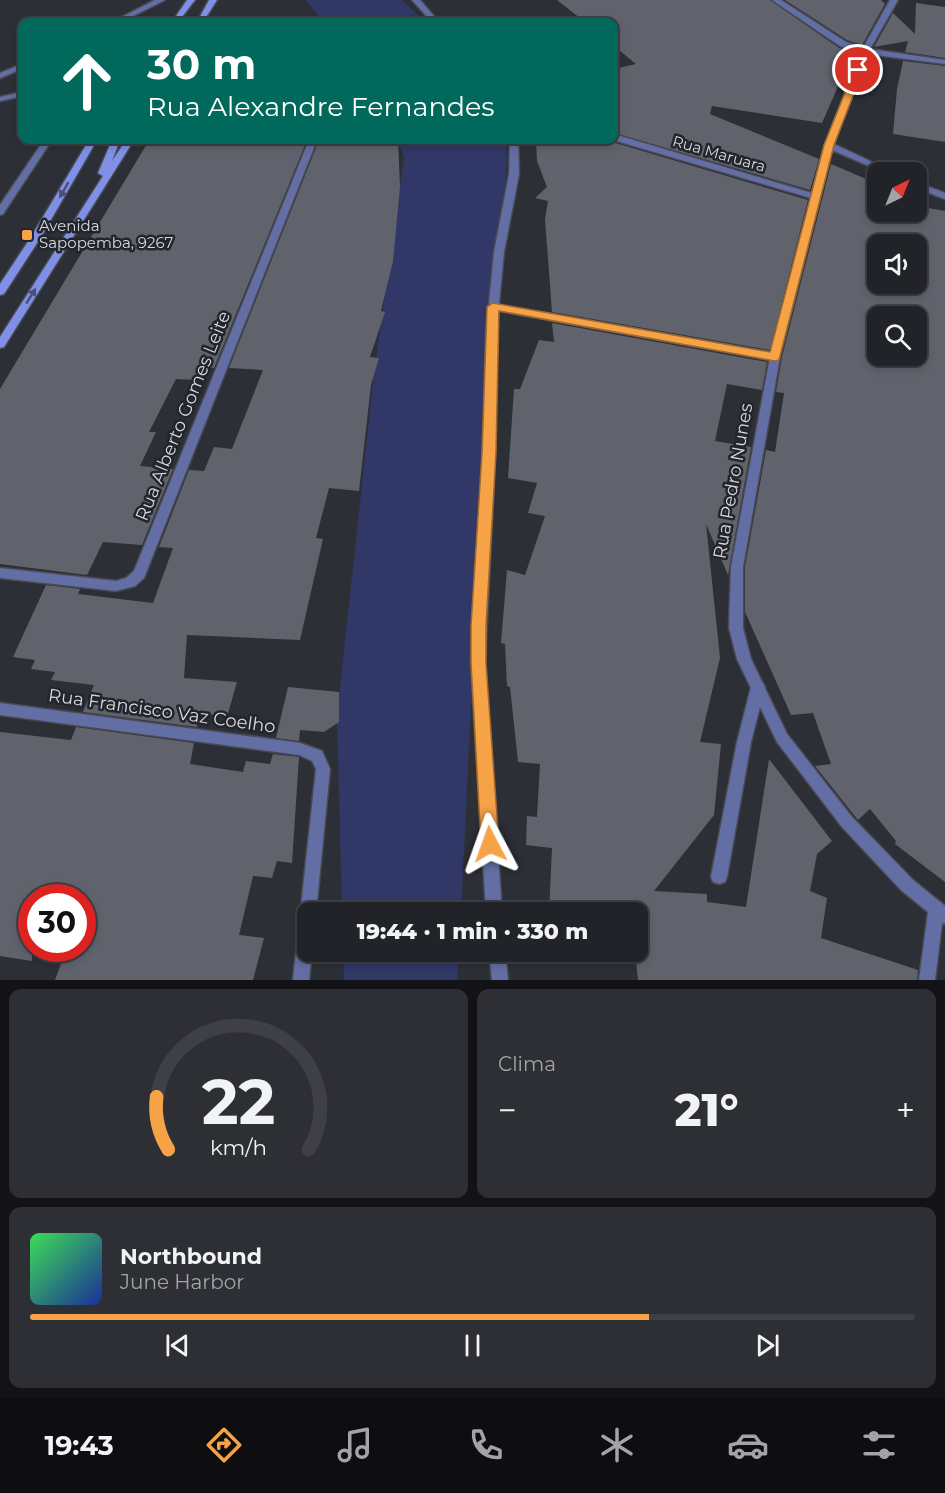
<!DOCTYPE html>
<html lang="pt">
<head>
<meta charset="utf-8">
<style>
	body { margin:0; font-family:Montserrat,sans-serif; background:#2e2f35; color:#f1f3f6; height:100vh; display:flex; flex-direction:column; font-size:22px; white-space:nowrap }
	* { box-sizing:border-box; margin:0 }
	p { font-size:20px; color:#a2a4a8 }
	.icon { flex:none; width:33px; height:33px; fill:none; stroke:currentColor; stroke-width:2; stroke-linecap:round; stroke-linejoin:round }
	.map { position:relative; height:980px; overflow:hidden }
	.sheet { display:flex; flex-direction:column; gap:9px; padding:9px; background:#131317; flex:1 }
	.sheet>* { flex:none }
	.banner { position:absolute; left:18px; top:18px; width:600px; height:126px; border-radius:12px; box-shadow:0 3px 9px #0003,0 0 0 2px #3f4046; background:#00695c; color:#fff; overflow:hidden }
	.needle { width:39px; rotate:43deg }
	.controls { position:absolute; left:867px; top:162px; display:grid; gap:12px }
	.controls a { display:grid; place-items:center; width:60px; height:60px; border-radius:12px; background:#222329; box-shadow:0 3px 9px #0003,0 0 0 2px #3f4046; font-size:30px }
	.speed { position:absolute; left:18px; top:884px; display:flex; gap:12px; font-size:30px; font-weight:700; text-align:center }
	.speed>* { display:grid; place-content:center; width:78px; height:78px; border-radius:50%; background:#222329; box-shadow:0 3px 9px #0003,0 0 0 2px #3f4046; line-height:1 }
	.speed .limit { border:9px solid #d22; background:#fff; color:#111 }
	.pin { position:absolute; display:grid; place-items:center; width:51px; height:51px; color:#fff; margin:-26px; border:3px solid #fff; border-radius:50%; box-shadow:0 2px 6px #0007 }
	.me { position:absolute; width:66px; margin:-33px; rotate:356deg; stroke-linejoin:round; filter:drop-shadow(0 0 4px #0008) }
	.turn { display:flex; align-items:center; gap:21px; height:126px; padding:0 30px; font-size:27px }
	.turn .icon { width:78px; height:78px; stroke-width:2.5 }
	.turn b { display:block; font-size:42px; line-height:51px }
	.big { font-size:45px; font-weight:800; line-height:1.1 }
	.sheet .widget { flex:1; display:flex; flex-direction:column; justify-content:center; gap:9px; min-width:0; padding:0 21px; border-radius:12px; background:#2e2f35 }
	.sheet .dial { align-items:center; gap:0 }
	.dial svg { height:156px; overflow:visible; fill:none; stroke:#3f4046; stroke-width:7; stroke-linecap:round; text-anchor:middle }
	.dial text { fill:#f1f3f6; stroke:none }
	.song { display:flex; align-items:center; gap:18px }
	.cover { width:72px; height:72px; border-radius:9px; background:linear-gradient(135deg,hsl(130 70% 55%),hsl(230 70% 35%)) }
	.played { height:6px; border-radius:3px; background:linear-gradient(90deg,#f6a247 70%,#3f4046 70%) }
	.keys { display:flex; justify-content:space-around; direction:ltr }
	.heat { display:flex; justify-content:space-between; align-items:center; font-size:33px; direction:ltr }
	.sheet .tiles { flex:1; display:grid; gap:9px; grid-template-columns:1fr 1fr }
	.widget:last-child { grid-column:span 2 }
	.trip { position:absolute; left:297px; top:902px; width:351px; height:60px; border-radius:12px; background:#222329; box-shadow:0 3px 9px #0003,0 0 0 2px #3f4046; font-weight:800; line-height:60px; text-align:center }
	.menu { display:flex; height:96px; justify-content:space-around; align-items:center; background:#0e0e10; color:#a2a4a8 }
	.menu .icon { width:42px; height:42px }
	.menu .selected { color:#f6a247 }
	.menu b { font-size:27px; color:#f1f3f6 }
	.map>svg:first-child { display:block }
</style>
</head>
<body>
<div class="map">
<svg width="945" height="980" viewBox="0 0 945 980">
	<rect width="100%" height="100%" fill="#2d2f37"/>
	<path fill="#313867" d="M 306,0 L 402,0 L 425,22 L 323,22 Z
		M 398,140 L 506,140 L 507,159 L 479,541 L 461,912 L 342,912 L 337,715 L 374,374 L 404,158 Z
		M 343,951 L 459,951 L 457,980 L 344,980 Z"/>
	<path fill="#60636c" fill-rule="evenodd" d="M 557,0 L 770,0 L 839,48 L 853,52 L 822,123 L 712,106 L 710,114 L 819,159 L 810,190 L 614,133 L 614,69 L 636,64 L 614,46 L 614,22 L 585,22 Z
		M 785,0 L 881,0 L 885,4 L 862,45 L 847,40 Z
		M 916,3 L 945,7 L 945,58 L 905,52 L 908,41 L 874,47 L 893,13 L 915,34 Z
		M 903,61 L 945,66 L 945,142 L 893,134 L 897,89 Z
		M 181,140 L 307,140 L 214,368 L 203,367 L 197,380 L 176,379 L 149,432 L 156,432 L 140,466 L 173,469 L 142,545 L 103,542 L 87,575 L 0,564 L 0,389 L 148,142 L 181,144 Z
		M 319,140 L 398,140 L 400,187 L 393,261 L 381,311 L 385,312 L 370,357 L 379,358 L 371,385 L 359,491 L 329,488 L 316,538 L 323,539 L 300,640 L 187,635 L 184,678 L 237,682 L 227,717 L 199,713 L 197,727 L 83,712 L 94,685 L 51,680 L 55,672 L 31,669 L 35,660 L 13,657 L 46,585 L 80,589 L 78,594 L 153,603 L 173,548 L 159,547 L 189,470 L 204,471 L 214,447 L 232,449 L 263,370 L 229,368 Z
		M 536,140 L 611,140 L 612,142 L 808,200 L 770,350 L 552,312 L 545,219 L 548,201 L 535,198 L 547,187 L 537,161 Z
		M 831,164 L 878,184 L 878,212 L 916,212 L 916,206 L 945,211 L 945,882 L 895,844 L 896,841 L 870,809 L 858,820 L 815,766 L 831,764 L 813,713 L 791,715 L 745,612 L 745,567 L 766,450 L 775,452 L 784,393 L 776,392 L 782,357 ZM 878,244 L 916,244 L 916,284 L 878,284 ZM 878,316 L 916,316 L 916,356 L 878,356 Z
		M 552,323 L 767,362 L 762,390 L 727,384 L 715,441 L 751,447 L 728,575 L 706,524 L 720,658 L 700,742 L 721,744 L 714,815 L 654,891 L 707,894 L 707,902 L 746,907 L 769,759 L 832,841 L 817,854 L 810,891 L 827,898 L 821,938 L 918,970 L 917,980 L 638,980 L 635,951 L 638,951 L 638,912 L 549,912 L 552,848 L 526,845 L 527,816 L 537,817 L 540,764 L 518,762 L 510,687 L 507,686 L 505,644 L 501,643 L 507,570 L 525,575 L 545,516 L 528,513 L 537,483 L 508,478 L 514,389 L 520,389 L 539,340 L 554,342 Z
		M 288,687 L 339,692 L 339,722 L 324,732 L 300,730 L 299,741 L 276,738 Z
		M 76,727 L 194,743 L 190,764 L 243,772 L 246,761 L 270,764 L 273,754 L 299,757 L 292,863 L 277,861 L 272,878 L 253,876 L 239,935 L 264,938 L 253,980 L 55,980 L 67,948 L 82,948 L 82,897 L 32,897 L 32,961 L 0,956 L 0,732 L 71,740 Z"/>
	<g fill="none" stroke-linecap="round" stroke-linejoin="round">
		<defs>
			<path id="lane" d="M 22,92 L 22,96 L 0,101 L 0,97 Z
				M 44,140 L 52,140 L 3,214 L 0,215 L 0,205 Z
				M 493,304 L 775,353 L 780,357 L 775,361 L 489,309 L 488,307 Z
				M 758,681 L 763,683 L 765,687 L 751,742 L 727,877 L 725,882 L 719,884 L 713,882 L 711,877 L 737,742 L 751,687 L 753,683 Z"/>
			<path id="street" d="M 155,0 L 165,0 L 121,22 L 112,22 Z
				M 412,0 L 420,0 L 439,22 L 432,22 Z
				M 772,0 L 781,0 L 846,42 L 863,48 L 890,0 L 898,0 L 870,49 L 945,60 L 945,64 L 868,54 L 834,144 L 893,172 L 883,172 L 832,150 L 780,357 L 743,567 L 743,628 L 751,659 L 787,734 L 852,817 L 913,880 L 945,906 L 945,924 L 942,923 L 935,980 L 919,980 L 928,912 L 901,890 L 842,827 L 777,742 L 737,659 L 729,628 L 731,567 L 770,357 L 811,198 L 613,140 L 614,135 L 617,135 L 812,193 L 825,145 L 861,52 L 840,46 Z
				M 201,19 L 204,19 L 204,22 L 185,22 Z
				M 22,64 L 22,69 L 0,78 L 0,73 Z
				M 309,140 L 317,140 L 144,578 L 135,586 L 116,591 L 0,578 L 0,568 L 116,581 L 126,578 L 134,571 Z
				M 510,140 L 518,140 L 519,174 L 504,252 L 496,334 L 495,453 L 485,663 L 502,912 L 486,912 L 471,663 L 483,453 L 486,334 L 494,252 L 509,174 Z
				M 916,182 L 945,193 L 945,199 L 916,188 Z
				M 0,703 L 300,743 L 322,751 L 330,769 L 316,912 L 308,912 L 308,951 L 312,951 L 309,980 L 293,980 L 316,769 L 312,761 L 299,755 L 0,715 Z
				M 489,951 L 505,951 L 508,980 L 492,980 Z"/>
			<path id="secondary" d="M 187,0 L 195,0 L 178,22 L 172,22 Z
				M 209,0 L 217,0 L 203,22 L 197,22 Z
				M 89,140 L 97,140 L 41,237 L 4,294 L 0,295 L 0,284 L 31,237 Z
				M 112,140 L 120,140 L 112,161 L 126,140 L 134,140 L 4,347 L 0,348 L 0,337 L 103,176 L 98,173 Z"/>
		</defs>
		<use href="#lane" stroke="#484a52" stroke-width="3"/>
		<use href="#street" stroke="#484a52" stroke-width="3"/>
		<use href="#secondary" stroke="#484a52" stroke-width="3"/>
		<use href="#lane" fill="#636ea4" fill-rule="evenodd"/>
		<use href="#street" fill="#636ea4" fill-rule="evenodd"/>
		<use href="#secondary" fill="#8090e6" fill-rule="evenodd"/>
	</g>
	<defs><path id="oneway-solid" d="M-6-.8H1V-3.2L6.5 0L1 3.2V.8H-6Z" transform="scale(1.5)"/></defs>
	<g fill="#485077">
		<use href="#oneway-solid" transform="translate(64 190) rotate(120)"/>
		<use href="#oneway-solid" transform="translate(31 296) rotate(-58)"/>
	</g>
	<path fill="#f6a247" stroke="#a0692e" stroke-width="1.5" d="M 858,67 L 863,70 L 834,145 L 779,360 L 775,361 L 499,311 L 496,453 L 486,626 L 486,663 L 499,844 L 496,850 L 490,852 L 484,850 L 481,844 L 471,663 L 471,626 L 482,453 L 487,307 L 493,303 L 770,352 L 824,145 L 854,70 Z"/>
	<rect fill="#f6a247" stroke="#23252d" stroke-width="2" x="21" y="229" width="12" height="12" rx="3"/>
	<g text-anchor="middle" stroke-width="5" stroke-linejoin="round" paint-order="stroke">
		<g font-size="15" fill="#d7d8de" stroke="#23252d">
			<text transform="translate(719 154) rotate(16)" y="5">Rua Maruara</text>
		</g>
		<g font-size="15" fill="#d7d8de" stroke="#23252d" text-anchor="start">
			<text x="39" y="231">Avenida<tspan x="39" dy="17">Sapopemba, 9267</tspan></text>
		</g>
		<g font-size="18" fill="#d7d8de" stroke="#23252d">
			<text transform="translate(183 416) rotate(-68)" y="6">Rua Alberto Gomes Leite</text>
			<text transform="translate(733 481) rotate(-80)" y="6">Rua Pedro Nunes</text>
			<text transform="translate(162 711) rotate(8)" y="6">Rua Francisco Vaz Coelho</text>
		</g>
	</g>
</svg>
<div class="controls">
<a><svg class="needle" viewBox="-14 -14 28 28"><path d="M0-13l5 13h-10z" fill="#e53935"/><path d="M0 13l5-13h-10z" fill="#a2a4a8"/></svg></a>
<a><svg class="icon" aria-label="sound" viewBox="0 0 24 24"><path d="M4 9h4l5-4v14l-5-4H4zM17 9q2 3 0 6"/></svg></a>
<a><svg class="icon" aria-label="search" viewBox="0 0 24 24"><circle cx="10" cy="10" r="6"/><path d="M15 15l6 6"/></svg></a>
</div>
<div class="speed"><div class="limit">30</div></div>
<div class="pin" style="left:858px;top:70px;background:#d93025"><svg class="icon" aria-label="arrive" viewBox="0 0 24 24"><path d="M6 21V4h12l-3 4 3 4H6"/></svg></div>
<svg class="me" style="left:490px;top:844px" viewBox="-20 -20 40 40"><path d="M0-17L14 15 0 8-14 15z" fill="#f6a247" stroke="#fff" stroke-width="4"/></svg>
<div class="trip">19:44 · 1 min · 330 m</div>
<div class="banner">
<div class="turn"><svg class="icon" aria-label="ahead" viewBox="0 0 24 24"><path d="M12 20V5M6 11l6-6 6 6"/></svg><div><b>30 m</b>Rua Alexandre Fernandes</div></div>
</div>
</div>
<section class="sheet">
<div class="tiles">
<div class="widget dial"><svg viewBox="0 0 100 80">
<path d="M14 69A42 42 0 1 1 86 69"/>
<path d="M14 69A42 42 0 0 1 8 42" stroke="#f6a247"/>
<text x="50" y="56" font-size="32" font-weight="700">22</text>
<text x="50" y="72" font-size="11">km/h</text>
</svg></div>
<div class="widget"><p>Clima</p>
<div class="heat"><a>−</a><b class="big">21°</b><a>+</a></div>
</div>
<div class="widget">
<div class="song"><i class="cover"></i><div><b>Northbound</b><p>June Harbor</p></div></div>
<div class="played"></div>
<div class="keys"><svg class="icon" aria-label="previous" viewBox="0 0 24 24"><path d="M18 5L8 12l10 7zM5 5v14"/></svg><svg class="icon" aria-label="pause" viewBox="0 0 24 24"><path d="M8 5v14M16 5v14"/></svg><svg class="icon" aria-label="next" viewBox="0 0 24 24"><path d="M6 5l10 7-10 7zM19 5v14"/></svg></div>
</div>
</div>
</section>
<nav class="menu">
<b>19:43</b>
<svg class="icon selected" aria-label="directions" viewBox="0 0 24 24"><path d="M12 3l9 9-9 9-9-9zM9 14v-3h6M13 9l2 2-2 2"/></svg>
<svg class="icon" aria-label="music" viewBox="0 0 24 24"><path d="M9 18V5l10-2v13"/><circle cx="6" cy="18" r="3"/><circle cx="16" cy="16" r="3"/></svg>
<svg class="icon" aria-label="phone" viewBox="0 0 24 24"><path d="M5 4h4l2 5-3 2q2 4 5 5l2-3 5 2v4C11 20 4 13 5 4z"/></svg>
<svg class="icon" aria-label="climate" viewBox="0 0 24 24"><path d="M12 3v18M4 7l16 10M4 17L20 7"/></svg>
<svg class="icon" aria-label="car" viewBox="0 0 24 24"><path d="M5 17H2v-5l4-1 3-4h7l3 4 3 1v5h-3M9 17h6M6 11h13"/><circle cx="7" cy="17" r="2"/><circle cx="17" cy="17" r="2"/></svg>
<svg class="icon" aria-label="filters" viewBox="0 0 24 24"><path d="M4 7h16M4 17h16"/><circle cx="9" cy="7" r="2"/><circle cx="15" cy="17" r="2"/></svg>
</nav>
</body>
</html>
